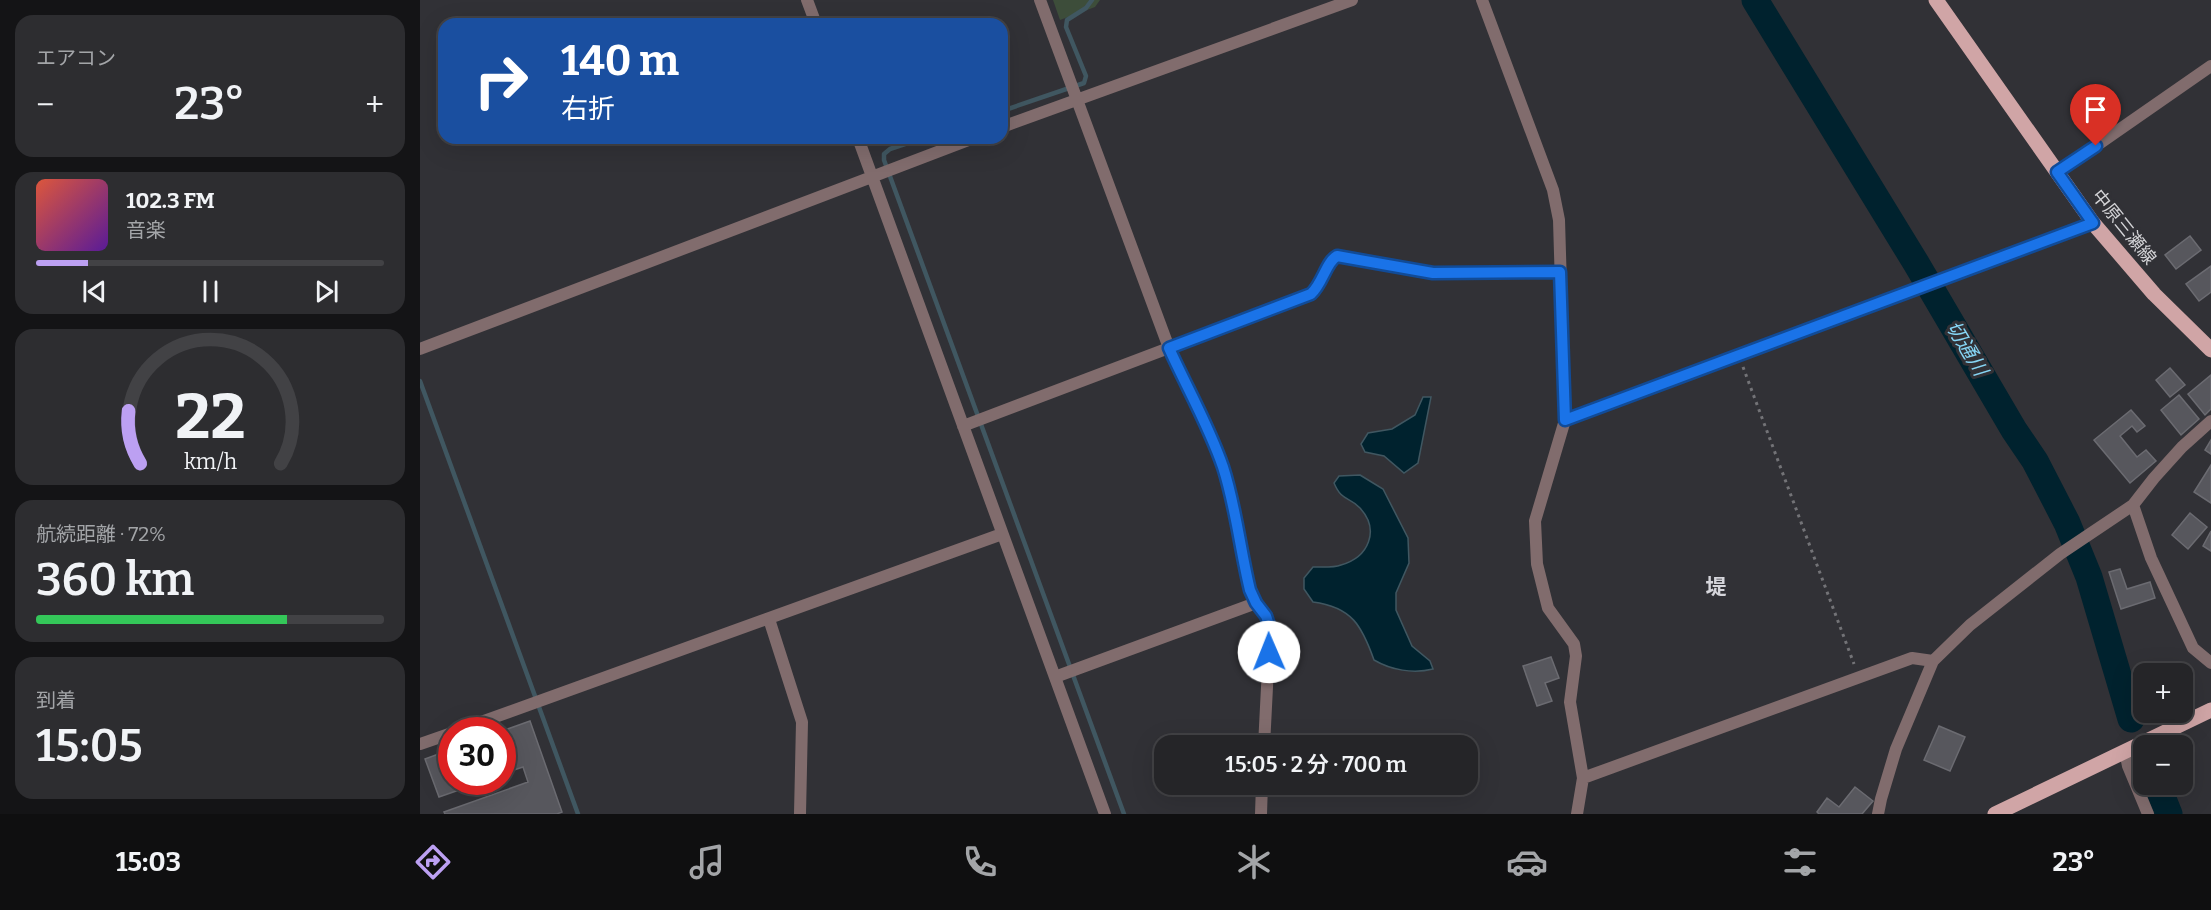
<!DOCTYPE html>
<html lang="ja">
<head>
<meta charset="utf-8">
<style>
	body { margin:0; font-family:Bitter,"Noto Sans JP",serif; background:#2d2d30; color:#f1f3f6; height:100vh; display:flex; flex-direction:column; font-size:22px; white-space:nowrap }
	* { box-sizing:border-box; margin:0 }
	p { font-size:20px; color:#a3a5a8 }
	.icon { flex:none; width:33px; height:33px; fill:none; stroke:currentColor; stroke-width:2; stroke-linecap:round; stroke-linejoin:round }
	.map { position:relative; flex:1; overflow:hidden }
	.details { display:flex; flex-direction:column; gap:15px; padding:15px; background:#141416; width:420px }
	.details>* { flex:none }
	.top-card { position:absolute; left:18px; top:18px; width:570px; height:126px; border-radius:18px; box-shadow:0 6px 24px #0002,0 0 0 2px #424245; background:#1a4fa0; color:#fff; overflow:hidden }
	.tools { position:absolute; left:1713px; top:663px; display:grid; gap:12px }
	.tools a { display:grid; place-items:center; width:60px; height:60px; border-radius:12px; background:#252528; box-shadow:0 6px 24px #0002,0 0 0 2px #424245; font-size:30px }
	.speed { position:absolute; left:18px; top:717px; display:flex; gap:12px; font-size:30px; font-weight:700; text-align:center }
	.speed>* { display:grid; place-content:center; width:78px; height:78px; border-radius:50%; background:#252528; box-shadow:0 6px 24px #0002,0 0 0 2px #424245; line-height:1 }
	.speed .limit { border:9px solid #d22; background:#fff; color:#111 }
	.pin { position:absolute; display:grid; place-items:center; width:51px; height:51px; color:#fff; margin:-62px -26px; border-radius:50% 50% 50% 0; rotate:-45deg; box-shadow:0 0 6px #0007 }
	.pin .icon { rotate:45deg }
	.me { position:absolute; width:66px; margin:-33px; rotate:359deg; stroke-linejoin:round; filter:drop-shadow(0 0 4px #0008) }
	.turn { display:flex; align-items:center; gap:21px; height:126px; padding:0 24px; font-size:27px }
	.turn .icon { width:78px; height:78px; stroke-width:2.5 }
	.turn b { display:block; font-size:42px; line-height:51px }
	.big { font-size:45px; font-weight:600; line-height:1.1 }
	.details .card { flex:1; display:flex; flex-direction:column; justify-content:center; gap:9px; min-width:0; padding:0 21px; border-radius:18px; background:#2d2d30 }
	.details .dial { align-items:center; gap:0 }
	.dial svg { height:156px; overflow:visible; fill:none; stroke:#424245; stroke-width:7; stroke-linecap:round; text-anchor:middle }
	.dial text { fill:#f1f3f6; stroke:none }
	.song { display:flex; align-items:center; gap:18px }
	.cover { width:72px; height:72px; border-radius:9px; background:linear-gradient(135deg,hsl(10 70% 55%),hsl(270 70% 35%)) }
	.played { height:6px; border-radius:3px; background:linear-gradient(90deg,#bca0f2 15%,#424245 15%) }
	.keys { display:flex; justify-content:space-around; direction:ltr }
	.heat { display:flex; justify-content:space-between; align-items:center; font-size:33px; direction:ltr }
	.charge { height:9px; border-radius:4px; background:linear-gradient(90deg,#34c759 72%,#424245 0) }
	.trip { position:absolute; left:734px; top:735px; width:324px; height:60px; border-radius:18px; background:#252528; box-shadow:0 6px 24px #0002,0 0 0 2px #424245; font-weight:600; line-height:60px; text-align:center }
	.tab-bar { display:flex; height:96px; justify-content:space-around; align-items:center; background:#0f0f10; color:#a3a5a8 }
	.tab-bar .icon { width:42px; height:42px }
	.tab-bar .selected { color:#bca0f2 }
	.tab-bar b { font-size:27px; color:#f1f3f6 }
	main { display:flex; flex:1; min-height:0 }
	.map>svg:first-child { display:block }
</style>
</head>
<body>
<main>
<section class="details">
<div class="card"><p>エアコン</p>
<div class="heat"><a>−</a><b class="big">23°</b><a>+</a></div>
</div>
<div class="card">
<div class="song"><i class="cover"></i><div><b>102.3 FM</b><p>音楽</p></div></div>
<div class="played"></div>
<div class="keys"><svg class="icon" aria-label="previous" viewBox="0 0 24 24"><path d="M18 5L8 12l10 7zM5 5v14"/></svg><svg class="icon" aria-label="pause" viewBox="0 0 24 24"><path d="M8 5v14M16 5v14"/></svg><svg class="icon" aria-label="next" viewBox="0 0 24 24"><path d="M6 5l10 7-10 7zM19 5v14"/></svg></div>
</div>
<div class="card dial"><svg viewBox="0 0 100 80">
<path d="M14 69A42 42 0 1 1 86 69"/>
<path d="M14 69A42 42 0 0 1 8 42" stroke="#bca0f2"/>
<text x="50" y="56" font-size="32" font-weight="700">22</text>
<text x="50" y="72" font-size="11">km/h</text>
</svg></div>
<div class="card"><p>航続距離 · 72%</p><b class="big">360 km</b><div class="charge"></div></div>
<div class="card"><p>到着</p><b class="big">15:05</b></div>
</section>
<div class="map">
<svg width="1791" height="814" viewBox="0 0 1791 814">
	<rect width="100%" height="100%" fill="#313136"/>
	<path fill="#3d4d3a" d="M 633,0 L 680,0 L 675,7 L 640,20 Z"/>
	<path fill="#00222e" stroke="#405761" stroke-width="1.5" d="M 1003,397 L 1011,397 L 998,463 L 984,473 L 964,456 L 945,452 L 941,444 L 948,433 L 972,429 L 995,415 Z
		M 940,475 L 963,489 L 988,538 L 989,563 L 976,593 L 976,610 L 992,646 L 1010,661 L 1013,669 C 993,674 971,670 954,660 C 942,626 932,607 893,602 L 884,589 L 884,578 L 893,567 C 902,567 913,568 921,565 C 949,557 960,530 940,508 C 929,496 922,502 914,483 L 919,476 Z"/>
	<g fill="none" stroke-linecap="round" stroke-linejoin="round">
		<path stroke="#405761" stroke-width="4.5" d="M 582,111 L 664,83 L 666,76 L 646,27 L 647,20 L 666,8 L 672,0
			M 503,138 L 470,149 L 464,154 L 464,160 L 704,814
			M 0,381 L 158,814"/>
		<path stroke="#00222e" stroke-width="27" d="M 1335,0 L 1496,263 L 1594,430 L 1615,461 L 1647,523 L 1669,577 L 1711,719
			M 1737,784 L 1749,814"/>
	</g>
	<path fill="#57575d" stroke="#6b6b71" stroke-width="1.5" d="M 1770,236 L 1781,250 L 1756,269 L 1745,255 Z
		M 1791,266 L 1791,292 L 1779,301 L 1766,284 Z
		M 1750,368 L 1765,385 L 1750,397 L 1736,380 Z
		M 1791,375 L 1791,409 L 1785,415 L 1768,394 Z
		M 1759,395 L 1779,419 L 1761,435 L 1741,410 Z
		M 1711,410 L 1725,426 L 1717,432 L 1712,426 L 1700,436 L 1717,457 L 1726,450 L 1736,461 L 1710,483 L 1674,440 Z
		M 1791,440 L 1791,454 L 1785,450 Z
		M 1791,465 L 1791,503 L 1774,492 Z
		M 1770,513 L 1787,527 L 1768,549 L 1752,535 Z
		M 1791,531 L 1791,551 L 1783,546 Z
		M 1700,569 L 1707,589 L 1730,582 L 1735,598 L 1701,609 L 1689,572 Z
		M 1131,657 L 1139,678 L 1125,683 L 1132,701 L 1117,706 L 1103,666 Z
		M 110,721 L 142,812 L 137,814 L 25,814 L 24,812 L 108,782 L 103,767 L 82,774 L 82,731 Z
		M 1519,726 L 1545,737 L 1530,771 L 1504,760 Z
		M 32,749 L 32,782 L 62,782 L 19,797 L 5,759 Z
		M 1435,787 L 1453,801 L 1442,814 L 1399,814 L 1397,812 L 1407,798 L 1419,807 Z"/>
	<g fill="none" stroke-linecap="round" stroke-linejoin="round">
		<path stroke="#737377" stroke-width="3" stroke-dasharray="3 4.5" stroke-linecap="butt" d="M 1323,367 L 1434,664"/>
		<path stroke="#816c6d" stroke-width="12" d="M 387,0 L 396,24
			M 620,0 L 749,348 L 794,442 L 802,466 L 810,492 L 830,589 C 836,604 846,614 850,628 L 844,746
			M 1062,0 L 1133,190 L 1139,220 L 1145,420 L 1115,521 L 1117,564 L 1128,608 L 1154,644 L 1156,656 L 1150,702 L 1163,778 L 1157,814
			M 582,127 L 932,0
			M 438,138 L 685,814
			M 1637,173 L 1791,66
			M 0,349 L 554,138
			M 1145,420 L 1673,223
			M 543,426 L 891,294 C 903,283 906,262 917,256 L 1013,273 L 1140,272
			M 1713,505 L 1731,558 L 1773,648 L 1791,663
			M 349,619 L 382,722 L 380,814
			M 635,677 L 836,603
			M 39,730 L 582,534
			M 0,744 L 32,733
			M 1705,751 L 1708,766 L 1728,814
			M 1163,778 L 1492,658 L 1513,661
			M 841,814 L 842,784
			M 1458,814 L 1461,799 L 1476,749 L 1513,661 L 1550,625 L 1640,554 L 1713,505 L 1734,478 L 1762,447 L 1791,421"/>
		<path stroke="#d0a5a6" stroke-width="15" d="M 1516,0 L 1673,223 L 1734,294 L 1791,350
			M 1575,814 L 1791,710"/>
	</g>
	<g fill="none" stroke-linecap="round" stroke-linejoin="round">
		<defs>
			<path id="route" d="M 849,652 L 850,628 L 846,616 L 836,603 L 830,590 C 820,549 816,507 803,467 C 789,426 767,388 749,348 L 891,294 C 903,283 906,262 917,256 L 1013,273 L 1140,272 L 1145,420 L 1673,223 L 1637,172 L 1676,146"/>
		</defs>
		<use href="#route" stroke="#114b97" stroke-width="15"/>
		<use href="#route" stroke="#1a73e8" stroke-width="10"/>
	</g>
	<g text-anchor="middle" stroke-width="6" stroke-linejoin="round" paint-order="stroke">
		<g font-size="18" fill="#d4d4d7" stroke="#313136">
			<text transform="translate(1704 227) rotate(51)" y="6">中原三瀬線</text>
		</g>
		<g font-size="20" font-style="italic" fill="#86d5f4" stroke="#313136">
			<text transform="translate(1547 348) rotate(59)" y="7">切通川</text>
		</g>
		<g font-size="21" font-weight="bold" fill="#d5d5db" stroke="#313136">
			<text x="1296" y="594">堤</text>
		</g>
	</g>
</svg>
<div class="tools">
<a>+</a>
<a>−</a>
</div>
<div class="speed"><div class="limit">30</div></div>
<div class="pin" style="left:1676px;top:146px;background:#d93025"><svg class="icon" aria-label="arrive" viewBox="0 0 24 24"><path d="M6 21V4h12l-3 4 3 4H6"/></svg></div>
<svg class="me" style="left:849px;top:652px" viewBox="-20 -20 40 40"><circle r="19" fill="#fff"/><path d="M0-13L10 11 0 6-10 11z" fill="#1a73e8"/></svg>
<div class="trip">15:05 · 2 分 · 700 m</div>
<div class="top-card">
<div class="turn"><svg class="icon" aria-label="right" viewBox="0 0 24 24"><path d="M7 20v-9h11M14 6l5 5-5 5"/></svg><div><b>140 m</b>右折</div></div>
</div>
</div>
</main>
<nav class="tab-bar">
<b>15:03</b>
<svg class="icon selected" aria-label="directions" viewBox="0 0 24 24"><path d="M12 3l9 9-9 9-9-9zM9 14v-3h6M13 9l2 2-2 2"/></svg>
<svg class="icon" aria-label="music" viewBox="0 0 24 24"><path d="M9 18V5l10-2v13"/><circle cx="6" cy="18" r="3"/><circle cx="16" cy="16" r="3"/></svg>
<svg class="icon" aria-label="phone" viewBox="0 0 24 24"><path d="M5 4h4l2 5-3 2q2 4 5 5l2-3 5 2v4C11 20 4 13 5 4z"/></svg>
<svg class="icon" aria-label="climate" viewBox="0 0 24 24"><path d="M12 3v18M4 7l16 10M4 17L20 7"/></svg>
<svg class="icon" aria-label="car" viewBox="0 0 24 24"><path d="M5 17H2v-5l4-1 3-4h7l3 4 3 1v5h-3M9 17h6M6 11h13"/><circle cx="7" cy="17" r="2"/><circle cx="17" cy="17" r="2"/></svg>
<svg class="icon" aria-label="filters" viewBox="0 0 24 24"><path d="M4 7h16M4 17h16"/><circle cx="9" cy="7" r="2"/><circle cx="15" cy="17" r="2"/></svg>
<b>23°</b>
</nav>
</body>
</html>
